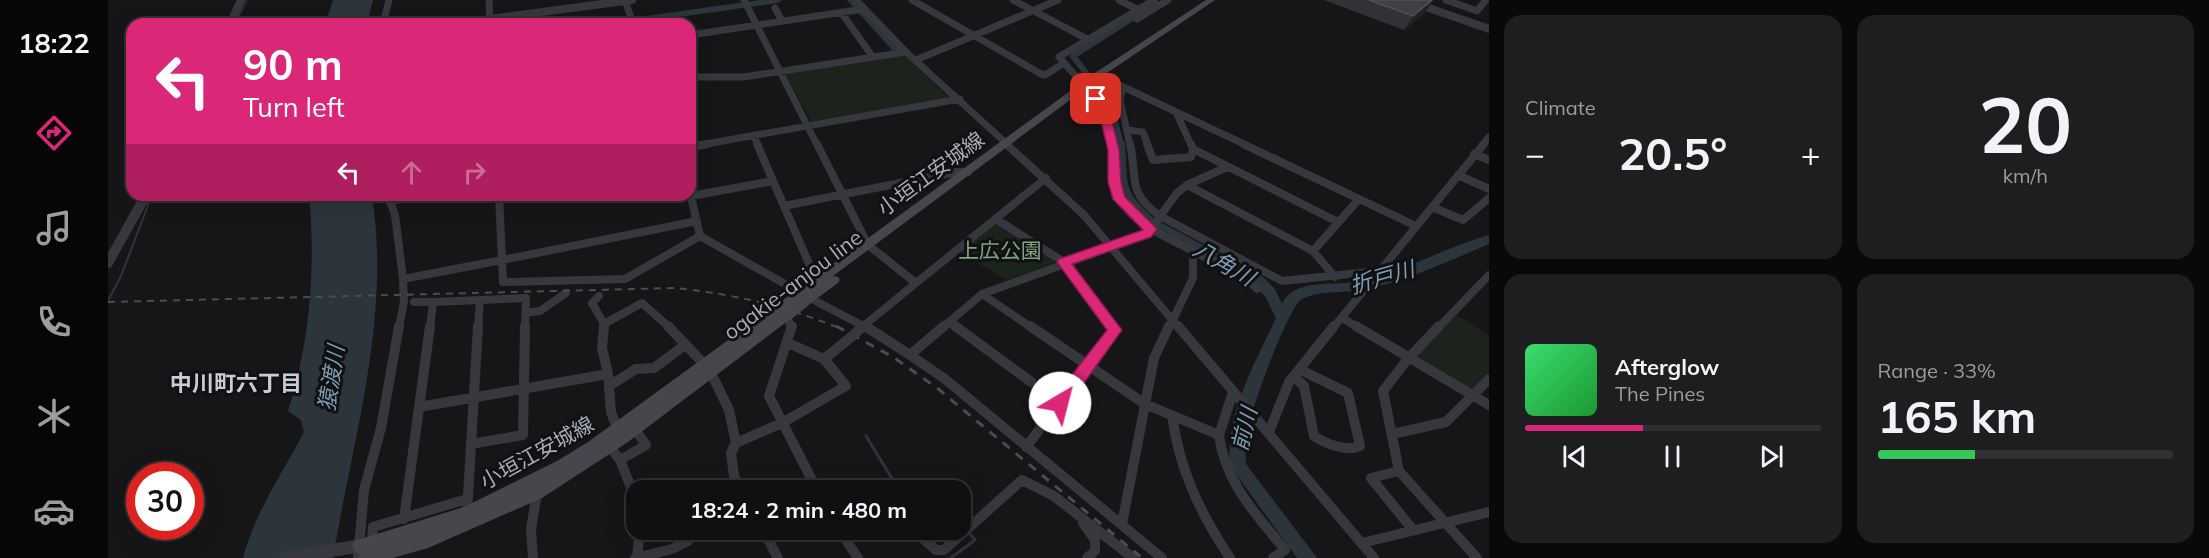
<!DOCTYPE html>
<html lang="en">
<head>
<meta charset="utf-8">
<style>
	body { margin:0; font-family:Mulish,"Noto Sans JP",sans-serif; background:#1e1e20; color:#f1f3f6; height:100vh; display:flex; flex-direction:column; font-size:22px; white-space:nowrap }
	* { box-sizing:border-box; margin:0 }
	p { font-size:20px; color:#9c9d9f }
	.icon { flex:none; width:33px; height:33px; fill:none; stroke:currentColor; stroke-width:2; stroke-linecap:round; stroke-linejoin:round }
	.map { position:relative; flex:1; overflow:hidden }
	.side { display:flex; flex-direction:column; gap:15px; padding:15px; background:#09090a; width:720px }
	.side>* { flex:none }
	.hud { position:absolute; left:18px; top:18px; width:570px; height:183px; border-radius:18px; box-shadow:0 6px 24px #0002,0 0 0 2px #303032; background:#db2777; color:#fff; overflow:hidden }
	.speed { position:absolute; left:18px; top:462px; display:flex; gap:12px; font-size:30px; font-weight:700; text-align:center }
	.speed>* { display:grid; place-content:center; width:78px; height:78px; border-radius:50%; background:#101012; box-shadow:0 6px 24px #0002,0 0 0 2px #303032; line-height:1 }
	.speed .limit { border:9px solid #d22; background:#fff; color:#111 }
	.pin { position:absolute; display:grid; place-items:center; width:51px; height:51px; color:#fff; margin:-26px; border-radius:12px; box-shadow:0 3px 9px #0006 }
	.me { position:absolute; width:66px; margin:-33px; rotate:37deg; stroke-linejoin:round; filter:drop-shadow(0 0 4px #0008) }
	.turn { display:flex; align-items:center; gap:21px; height:126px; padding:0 18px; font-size:27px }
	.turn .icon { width:78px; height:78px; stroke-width:2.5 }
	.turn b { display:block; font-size:42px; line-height:51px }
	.lanes { display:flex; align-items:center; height:57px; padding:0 18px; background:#0003; justify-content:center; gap:30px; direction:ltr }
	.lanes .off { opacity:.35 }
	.big { font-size:45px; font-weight:700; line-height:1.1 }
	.side .tile { flex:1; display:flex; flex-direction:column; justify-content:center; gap:9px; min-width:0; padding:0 21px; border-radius:18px; background:#1e1e20 }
	.side .dial { align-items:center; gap:0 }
	.dial b { font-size:78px; line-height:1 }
	.song { display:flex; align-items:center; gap:18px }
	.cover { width:72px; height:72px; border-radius:9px; background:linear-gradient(135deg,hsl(140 70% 55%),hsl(130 70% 35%)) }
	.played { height:6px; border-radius:3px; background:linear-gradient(90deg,#db2777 40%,#303032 40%) }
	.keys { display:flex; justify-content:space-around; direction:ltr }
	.heat { display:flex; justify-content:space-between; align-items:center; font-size:33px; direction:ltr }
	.charge { height:9px; border-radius:4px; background:linear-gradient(90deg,#34c759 33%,#303032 0) }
	.side .tiles { flex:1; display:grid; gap:15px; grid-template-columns:repeat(2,1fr) }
	.trip { position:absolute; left:518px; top:480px; width:345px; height:60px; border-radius:18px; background:#101012; box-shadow:0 6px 24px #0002,0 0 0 2px #303032; font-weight:700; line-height:60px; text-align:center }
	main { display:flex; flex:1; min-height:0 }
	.tabs { display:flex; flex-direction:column; width:108px; justify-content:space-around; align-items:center; background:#060607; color:#9c9d9f }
	.tabs .icon { width:42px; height:42px }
	.tabs .selected { color:#db2777 }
	.tabs b { font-size:27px; color:#f1f3f6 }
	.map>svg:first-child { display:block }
</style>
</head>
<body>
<main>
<nav class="tabs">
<b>18:22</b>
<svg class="icon selected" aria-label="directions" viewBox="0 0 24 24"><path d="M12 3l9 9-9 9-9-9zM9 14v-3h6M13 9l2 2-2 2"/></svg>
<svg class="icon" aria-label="music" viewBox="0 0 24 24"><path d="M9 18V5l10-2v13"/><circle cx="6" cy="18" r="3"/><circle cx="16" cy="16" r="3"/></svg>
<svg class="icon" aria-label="phone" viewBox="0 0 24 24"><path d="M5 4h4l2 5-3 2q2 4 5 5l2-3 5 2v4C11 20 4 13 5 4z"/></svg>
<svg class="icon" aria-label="climate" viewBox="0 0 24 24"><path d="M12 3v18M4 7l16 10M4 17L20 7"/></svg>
<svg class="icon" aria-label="car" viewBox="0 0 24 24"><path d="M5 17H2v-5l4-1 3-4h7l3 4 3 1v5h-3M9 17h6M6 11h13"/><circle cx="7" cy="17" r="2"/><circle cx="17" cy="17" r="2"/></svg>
</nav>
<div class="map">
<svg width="1381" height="558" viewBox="0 0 1381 558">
	<rect width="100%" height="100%" fill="#161618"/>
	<path fill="#1c231d" d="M 795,54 L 843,99 L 704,123 L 677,73 Z
		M 887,223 L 946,260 L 946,263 L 898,280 L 852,252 Z
		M 1348,315 L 1381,335 L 1381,372 L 1364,389 L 1358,388 L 1312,360 L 1309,355 Z"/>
	<path fill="#2c353c" d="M 225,0 L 265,0 L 259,24 L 217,24 Z
		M 201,195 L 264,195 C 283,319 245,437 225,558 L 135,558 C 147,512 174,474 196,432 L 193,420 L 180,411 C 202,343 208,267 201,195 Z"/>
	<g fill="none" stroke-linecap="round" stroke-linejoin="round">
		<path stroke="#2c353c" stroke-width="1.5" d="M 127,24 L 139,0"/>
		<path stroke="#2c353c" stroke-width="2" d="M 0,301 L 13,276 L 44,195"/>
		<path stroke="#2c353c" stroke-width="3" d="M 758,436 L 791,490
			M 843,558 L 867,540 L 860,532"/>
		<path stroke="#2c353c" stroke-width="6" d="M 978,73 L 965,56 L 1048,3
			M 996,91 L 1002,100 L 1013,145"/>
		<path stroke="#2c353c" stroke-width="8" d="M 1013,144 C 1016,184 1010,193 1043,221"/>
		<path fill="#2c353c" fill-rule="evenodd" d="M 651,0 L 674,0 L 670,3 L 522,24 L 498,24 L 503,21 Z
			M 739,0 L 748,0 L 790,46 L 790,50 L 784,50 Z
			M 1043,217 L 1155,277 L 1167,289 L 1174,304 C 1186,278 1223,286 1246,282 C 1294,273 1335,248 1381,235 L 1381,244 C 1341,261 1302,279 1260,289 C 1239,294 1211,289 1193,300 C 1180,308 1142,412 1139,432 C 1137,443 1137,452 1138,464 L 1209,558 L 1189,558 L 1122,466 C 1117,415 1147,363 1168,318 L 1157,296 L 1145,285 L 1039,224 L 1037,221 Z"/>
		<path stroke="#37383d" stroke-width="7" d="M 381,0 L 382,24
			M 517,0 L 525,24
			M 636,0 L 709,145
			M 748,0 L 798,52 L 900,145
			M 804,0 L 933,74 L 937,75 L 956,63
			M 905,0 L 981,40
			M 1011,0 L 1033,11
			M 1338,0 L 1369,11 L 1378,0
			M 667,8 L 674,21
			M 733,12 L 764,56
			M 1029,19 L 1060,0
			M 275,24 L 281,0
			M 582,35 L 756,9
			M 808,60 L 950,0
			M 990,75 L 1138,145
			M 582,77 L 636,77 L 798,52
			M 971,80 L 951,57 L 1046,0
			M 1015,87 L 1012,100 L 1022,145
			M 986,95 L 999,122 L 1004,145
			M 1068,112 L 1083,145
			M 1020,130 L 1035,132 L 1040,145
			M 646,136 L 650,145
			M 592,145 L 852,99
			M 1374,145 L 1381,137"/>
		<path stroke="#37383d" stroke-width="8" d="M 649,144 L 709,282
			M 709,144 L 760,245 L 808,283 L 938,178
			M 898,144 L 976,215 L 1071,328
			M 1004,144 C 1006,158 1005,172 1008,186 C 1015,222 1057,236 1085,251 L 1085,278 L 1061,328
			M 1022,144 C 1030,179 1018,192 1052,216 L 1174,281 L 1271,271
			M 1039,144 L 1045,160 L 1083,157 L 1085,149
			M 1083,144 L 1085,149 L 1230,222
			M 1135,144 L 1308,226
			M 582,147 L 600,144
			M 1366,154 L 1381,160
			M 1350,175 L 1381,189
			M 1079,185 L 1119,167
			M 582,192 L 592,236 L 693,293
			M 280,195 L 287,215 L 295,279 L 394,260 L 395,282 L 517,279 L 592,236
			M 391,195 L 394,260 L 589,221
			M 583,196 L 665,181
			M 281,201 L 318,195
			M 676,206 L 848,172 L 860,172
			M 1324,207 L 1355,220 L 1381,198
			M 888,219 L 956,262 L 1005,328
			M 1085,251 L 1140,280 L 1149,289
			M 1205,251 L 1251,199
			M 874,294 L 924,328
			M 491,296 L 484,303 L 496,324
			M 702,298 L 759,328
			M 372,300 L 418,298 L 417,328
			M 306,302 L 325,302
			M 418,313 L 432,311 L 458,293
			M 679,315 L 683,328
			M 1234,318 L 1251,328
			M 841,322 L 849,328
			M 291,328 L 296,301 L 295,279
			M 322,328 L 325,302 L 372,300 L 370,328
			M 496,328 L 496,324 L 534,303 L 562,328
			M 753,328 L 808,283
			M 834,328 L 874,294 L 1039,234 L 1069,193 L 1079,185 L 1205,251 L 1227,277
			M 1225,328 L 1376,144
			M 1330,328 L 1381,275"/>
		<path stroke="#37383d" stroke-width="10" d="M 496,326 L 494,348 L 500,374
			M 560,326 L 596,364
			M 684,326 L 661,396 L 709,490
			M 757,326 L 802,355 L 836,326
			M 847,326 L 952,403
			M 922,326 L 1037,404 L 1111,435 C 1117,483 1148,514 1177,550 L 1165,558
			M 1070,326 L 1266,558
			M 1248,326 L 1381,405
			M 1331,326 L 1299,360 L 1275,391 L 1291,471 L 1369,558
			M 752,329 L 755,326
			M 680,343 L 716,359 L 742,338
			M 802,355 L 837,379 L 1054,558
			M 603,373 L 621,410 L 628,443
			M 1186,377 L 1196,386 L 1206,436 C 1217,444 1240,452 1252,446 L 1240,393 L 1193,370
			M 501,386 L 528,369 L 546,368 L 577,345
			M 311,407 L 500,374 L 503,412 L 511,433
			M 1064,415 C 1071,469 1092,513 1122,558
			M 1161,432 L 1181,382 L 1226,326
			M 1284,434 L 1338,422 L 1381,379
			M 1111,435 L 1125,392
			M 363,444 L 415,435 L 417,326
			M 502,447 L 512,460 L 528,500
			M 918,447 L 1007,330 L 1004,326
			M 512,460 L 538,445 L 527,429
			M 1291,471 L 1263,478 L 1305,530
			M 632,490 L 626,476 L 623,453 L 628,443 L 674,423 L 738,386 L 716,359
			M 359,513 L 370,326
			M 296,519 L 322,326
			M 975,523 L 987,540 L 987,551 L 979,558
			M 1014,524 L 1046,358 L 1061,326
			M 655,530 L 670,558
			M 731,530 L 750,558
			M 811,535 L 828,550 L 836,550 L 914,480 L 946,496 L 1025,558
			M 264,542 L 265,527 L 359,499
			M 1254,543 L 1381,512
			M 529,557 L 531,538 L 536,530
			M 250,558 L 256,490 L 273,428 L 291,326
			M 425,558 L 423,529 L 429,493
			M 527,558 L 564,549 L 580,541 L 576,530"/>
		<path stroke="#37383d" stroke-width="8" d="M 1298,0 L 1381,29
			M 122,24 L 133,0
			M 343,24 L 524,0"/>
		<path stroke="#37383d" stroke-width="10" d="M 0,263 L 38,195"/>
		<path stroke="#37383d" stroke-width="13" d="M 177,558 L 252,546"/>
		<path fill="#45474d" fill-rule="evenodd" d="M 1098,0 L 1107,0 L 993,77 L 725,276 L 730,277 L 732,280 L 730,283 L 700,305 L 692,305 L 690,302 L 680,310 L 685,311 L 687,314 L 685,317 L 520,442 L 434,498 L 320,548 L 285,558 L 250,558 L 252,554 L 246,551 L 244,546 L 246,541 L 356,507 L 449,461 L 480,442 L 987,73 Z"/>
		<path stroke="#4a4c52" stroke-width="2" stroke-dasharray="7 6" stroke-linecap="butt" d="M 0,302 L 568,288 C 629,295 674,305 731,328"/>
		<path stroke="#4a4c52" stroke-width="3" stroke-dasharray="9 8" stroke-linecap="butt" d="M 728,326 L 785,357 L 829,388 L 1034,558"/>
		<path stroke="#37383d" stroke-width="10" d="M 742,338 L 752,329"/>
		<path stroke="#45474d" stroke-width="11" d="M 681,314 L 696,302"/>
	</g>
	<path fill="#323236" d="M 1216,0 L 1325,0 L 1316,14 L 1296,30 Z"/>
	<path fill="#212124" d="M 1325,0 L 1316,14 L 1296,30 L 1305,16 Z"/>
	<path fill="#3f3f44" stroke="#4f5156" stroke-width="1.5" d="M 1261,0 L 1324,0 L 1305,16 Z"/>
	<path fill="#db2777" stroke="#8e194d" stroke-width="1.5" d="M 984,96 L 992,96 L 1003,117 L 1011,150 L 1013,182 L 1017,197 L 1049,229 L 1043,237 L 964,264 L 1014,330 L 958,408 L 952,410 L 944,403 L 946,398 L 999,330 L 949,262 L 951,259 L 1035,230 L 1005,199 L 1000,182 L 1000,150 L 992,117 L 983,99 Z"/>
	<g text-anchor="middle" stroke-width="6" stroke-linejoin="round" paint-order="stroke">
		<g font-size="21" fill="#a8adb8" stroke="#111113">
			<text transform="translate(823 174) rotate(-36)" y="7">小垣江安城線</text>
			<text transform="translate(685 285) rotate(-37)" y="7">ogakie-anjou line</text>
			<text transform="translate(429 453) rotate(-29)" y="7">小垣江安城線</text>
		</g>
		<g font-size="21" fill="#7fa381" stroke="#111113">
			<text x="892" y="258">上広公園</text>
		</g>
		<g font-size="22" font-style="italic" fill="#7f9bb3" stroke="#111113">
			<text transform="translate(1116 263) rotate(30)" y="8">八角川</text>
			<text transform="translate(1274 277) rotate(-16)" y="8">折戸川</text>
			<text transform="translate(223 378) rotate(-81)" y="8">猿渡川</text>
			<text transform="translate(1136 429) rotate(-76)" y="8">前川</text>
		</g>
		<g font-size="22" font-weight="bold" fill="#c9ccd4" stroke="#111113">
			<text x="128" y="391">中川町六丁目</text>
		</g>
	</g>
</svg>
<div class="speed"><div class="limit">30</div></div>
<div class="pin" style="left:988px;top:99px;background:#d93025"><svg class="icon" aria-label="arrive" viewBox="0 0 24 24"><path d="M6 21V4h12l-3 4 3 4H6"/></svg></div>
<svg class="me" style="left:952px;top:403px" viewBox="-20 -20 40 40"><circle r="19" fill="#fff"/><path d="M0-13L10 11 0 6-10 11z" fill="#db2777"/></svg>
<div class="trip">18:24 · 2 min · 480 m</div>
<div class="hud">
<div class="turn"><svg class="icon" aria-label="left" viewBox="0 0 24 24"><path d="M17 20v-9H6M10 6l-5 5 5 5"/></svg><div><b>90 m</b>Turn left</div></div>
<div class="lanes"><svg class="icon" aria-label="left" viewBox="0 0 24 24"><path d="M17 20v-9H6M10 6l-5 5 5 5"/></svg><svg class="icon off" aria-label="ahead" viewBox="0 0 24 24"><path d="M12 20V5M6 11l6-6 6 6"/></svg><svg class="icon off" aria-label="right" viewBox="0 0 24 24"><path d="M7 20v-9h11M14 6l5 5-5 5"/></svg></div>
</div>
</div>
<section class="side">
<div class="tiles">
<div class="tile"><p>Climate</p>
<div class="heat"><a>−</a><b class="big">20.5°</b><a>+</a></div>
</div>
<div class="tile dial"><b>20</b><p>km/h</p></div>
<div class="tile">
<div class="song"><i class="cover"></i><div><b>Afterglow</b><p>The Pines</p></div></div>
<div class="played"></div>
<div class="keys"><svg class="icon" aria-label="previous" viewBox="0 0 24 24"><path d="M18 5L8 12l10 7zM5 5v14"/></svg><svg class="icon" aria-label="pause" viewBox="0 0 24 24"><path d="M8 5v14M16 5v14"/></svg><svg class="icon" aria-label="next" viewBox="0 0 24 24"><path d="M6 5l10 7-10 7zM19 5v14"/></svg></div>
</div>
<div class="tile"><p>Range · 33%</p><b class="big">165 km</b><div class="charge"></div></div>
</div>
</section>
</main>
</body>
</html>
